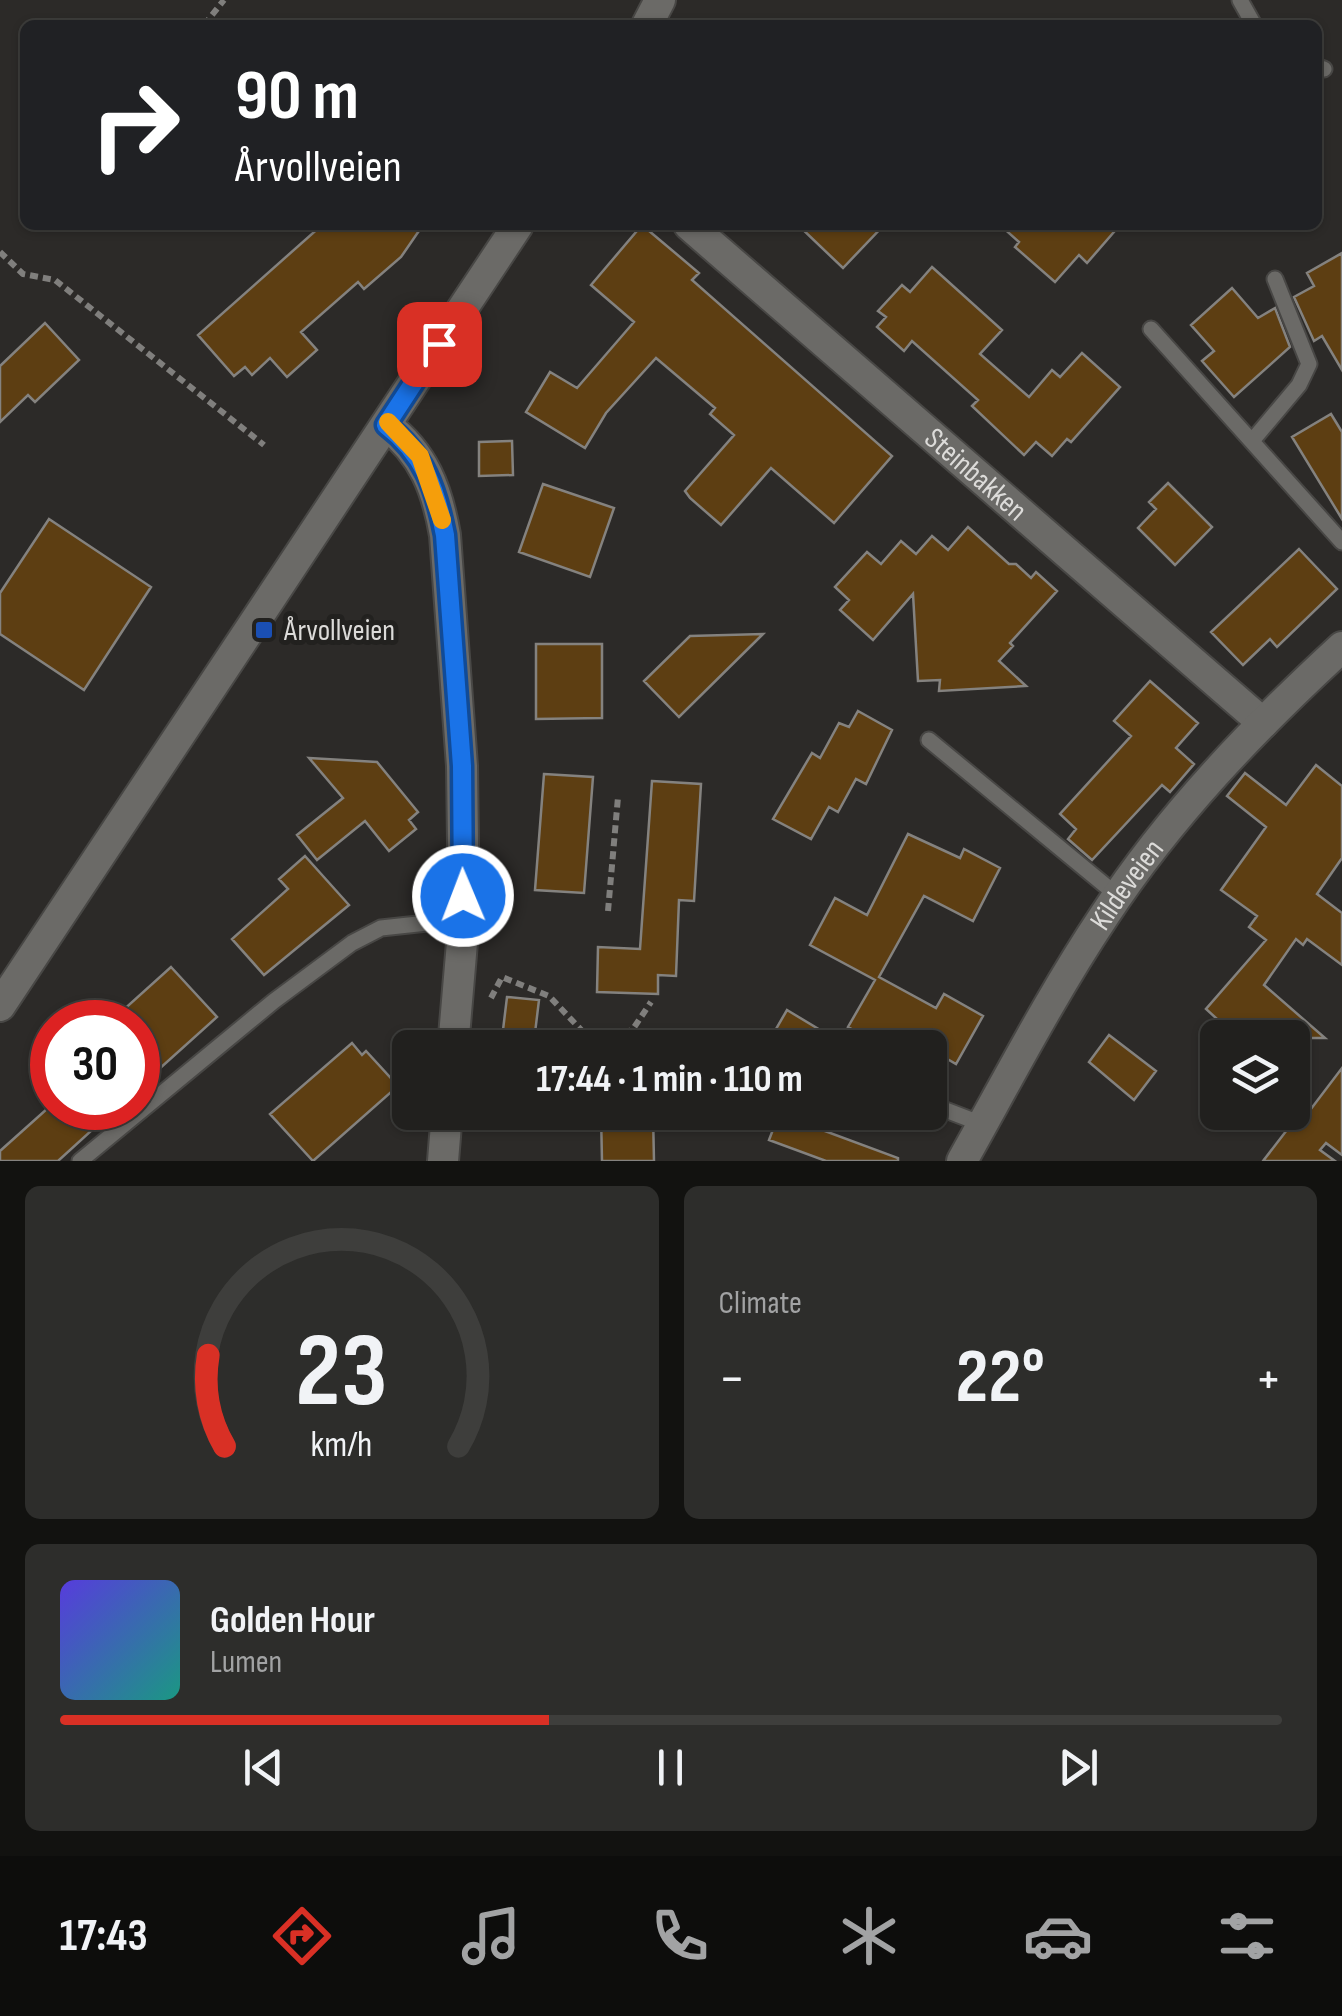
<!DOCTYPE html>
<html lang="en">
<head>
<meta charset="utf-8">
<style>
	body { margin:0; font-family:"Sofia Sans Condensed",sans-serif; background:#2d2d2b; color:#f1f3f6; height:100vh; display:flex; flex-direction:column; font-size:38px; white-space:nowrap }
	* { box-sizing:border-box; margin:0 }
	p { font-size:32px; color:#a2a3a4 }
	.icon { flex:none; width:55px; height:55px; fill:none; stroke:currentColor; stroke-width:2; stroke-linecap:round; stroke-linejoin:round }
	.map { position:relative; height:1161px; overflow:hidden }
	.panel { display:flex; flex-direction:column; gap:25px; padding:25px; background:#121210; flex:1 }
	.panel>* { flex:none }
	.hud { position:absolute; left:20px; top:20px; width:1302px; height:210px; border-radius:15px; box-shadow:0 2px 8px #0004,0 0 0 2px #3e3e3c; background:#202124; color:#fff; overflow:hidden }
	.fabs { position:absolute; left:1200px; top:1020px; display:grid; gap:20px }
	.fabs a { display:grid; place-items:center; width:110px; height:110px; border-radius:15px; background:#21201e; box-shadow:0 2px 8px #0004,0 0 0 2px #3e3e3c; font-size:50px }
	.speed { position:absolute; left:30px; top:1000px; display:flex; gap:20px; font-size:50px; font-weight:700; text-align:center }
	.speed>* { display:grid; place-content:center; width:130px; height:130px; border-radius:50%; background:#21201e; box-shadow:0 2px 8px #0004,0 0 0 2px #3e3e3c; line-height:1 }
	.speed .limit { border:15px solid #d22; background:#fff; color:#111 }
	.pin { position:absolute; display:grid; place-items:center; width:85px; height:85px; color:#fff; margin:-42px; border-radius:20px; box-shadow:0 5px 15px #0006 }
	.me { position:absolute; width:110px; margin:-55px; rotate:359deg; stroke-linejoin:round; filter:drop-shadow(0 0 8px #0008) }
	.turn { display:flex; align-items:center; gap:35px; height:210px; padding:0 50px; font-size:45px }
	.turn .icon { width:130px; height:130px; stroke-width:2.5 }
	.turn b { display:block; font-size:70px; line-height:85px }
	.big { font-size:75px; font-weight:700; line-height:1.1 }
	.panel .tile { flex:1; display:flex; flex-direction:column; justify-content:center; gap:15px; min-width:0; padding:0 35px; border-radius:15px; background:#2d2d2b }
	.panel .dial { align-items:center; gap:0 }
	.dial svg { height:260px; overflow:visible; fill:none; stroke:#3e3e3c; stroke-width:7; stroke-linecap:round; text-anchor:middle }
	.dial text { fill:#f1f3f6; stroke:none }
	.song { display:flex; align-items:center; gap:30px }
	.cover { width:120px; height:120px; border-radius:15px; background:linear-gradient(135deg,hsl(250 70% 55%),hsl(170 70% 35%)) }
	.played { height:10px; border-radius:5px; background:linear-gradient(90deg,#d93025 40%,#3e3e3c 40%) }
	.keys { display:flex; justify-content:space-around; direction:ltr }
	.heat { display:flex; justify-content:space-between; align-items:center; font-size:55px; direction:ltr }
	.panel .tiles { flex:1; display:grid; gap:25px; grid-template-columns:1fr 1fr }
	.tile:last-child { grid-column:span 2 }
	.trip { position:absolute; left:392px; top:1030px; width:555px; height:100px; border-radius:15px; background:#21201e; box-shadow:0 2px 8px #0004,0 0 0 2px #3e3e3c; font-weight:700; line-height:100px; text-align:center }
	.tabs { display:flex; height:160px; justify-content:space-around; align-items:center; background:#0d0d0c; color:#a2a3a4 }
	.tabs .icon { width:70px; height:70px }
	.tabs .current { color:#d93025 }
	.tabs b { font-size:45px; color:#f1f3f6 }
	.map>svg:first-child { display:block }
</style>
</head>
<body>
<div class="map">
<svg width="1342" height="1161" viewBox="0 0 1342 1161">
	<rect width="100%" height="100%" fill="#2c2a28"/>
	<path fill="#5d3e12" stroke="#84827f" stroke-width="2.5" d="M 322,225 L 423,225 L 401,257 L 364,289 L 358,282 L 301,332 L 317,350 L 287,377 L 270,358 L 252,375 L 245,367 L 234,376 L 198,335 Z
		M 642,225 L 699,273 L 692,280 L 892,456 L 834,523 L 771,468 L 721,525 L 690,498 L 685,491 L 734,435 L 710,414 L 715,408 L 656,358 L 606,413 L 585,448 L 526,412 L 550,372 L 577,388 L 634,322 L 591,285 Z
		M 798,225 L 884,225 L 843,268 Z
		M 1000,225 L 1120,225 L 1087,263 L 1079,255 L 1055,282 L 1015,247 L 1019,242 Z
		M 1342,253 L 1342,370 L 1322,336 L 1314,341 L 1294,297 L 1314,286 L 1307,273 Z
		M 932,267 L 1002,330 L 980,354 L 1029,397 L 1052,370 L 1060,377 L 1082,353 L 1120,387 L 1071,442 L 1067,439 L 1052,456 L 1036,442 L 1024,455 L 972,406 L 978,400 L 912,341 L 904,351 L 877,327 L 886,317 L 878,311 L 902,285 L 910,292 Z
		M 1232,288 L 1258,318 L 1275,308 L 1290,347 L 1234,397 L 1202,361 L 1214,351 L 1191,325 Z
		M 45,323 L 79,360 L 35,402 L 28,395 L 0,422 L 0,366 Z
		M 1331,414 L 1342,432 L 1342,519 L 1292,437 Z
		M 512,441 L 513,475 L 479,476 L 479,442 Z
		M 1168,483 L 1212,527 L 1175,565 L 1138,528 L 1156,509 L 1149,502 Z
		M 543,484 L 614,508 L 590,577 L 519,552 Z
		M 49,519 L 151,587 L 84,690 L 0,634 L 0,593 Z
		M 968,527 L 1009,564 L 1016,564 L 1031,578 L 1036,572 L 1057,591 L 1010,643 L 1013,646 L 999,661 L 1026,686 L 939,691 L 940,680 L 918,681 L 913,594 L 873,640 L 840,610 L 849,600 L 835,587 L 867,552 L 881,564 L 901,541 L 916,554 L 932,536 L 948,550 Z
		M 1299,549 L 1337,589 L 1277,647 L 1270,639 L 1243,665 L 1211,632 Z
		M 763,634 L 679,717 L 644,681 L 690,636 Z
		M 536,644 L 602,644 L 602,718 L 536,719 Z
		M 1150,681 L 1198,723 L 1176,748 L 1194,764 L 1170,792 L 1162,785 L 1092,860 L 1068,839 L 1076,829 L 1060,814 L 1131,736 L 1114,721 Z
		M 858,711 L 892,730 L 866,784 L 856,779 L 838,812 L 829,807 L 811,839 L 773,819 L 812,753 L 820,758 L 839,723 L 849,727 Z
		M 309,758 L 377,762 L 418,812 L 409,820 L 416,829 L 389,851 L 365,821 L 317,860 L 297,835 L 343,798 Z
		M 1316,765 L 1342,786 L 1342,858 L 1317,894 L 1342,913 L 1342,965 L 1307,939 L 1303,945 L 1296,939 L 1264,985 L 1325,1038 L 1238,1038 L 1206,1009 L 1266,940 L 1249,927 L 1257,916 L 1221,890 L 1266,827 L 1227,796 L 1245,773 L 1286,805 Z
		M 544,774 L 593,777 L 584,893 L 535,890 Z
		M 652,781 L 701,784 L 694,901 L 679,900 L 676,976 L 658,975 L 658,994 L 597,992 L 598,947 L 640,949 Z
		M 908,834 L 960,858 L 964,849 L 1000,868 L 973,921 L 924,896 L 879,977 L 936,1008 L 944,994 L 983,1016 L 956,1064 L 899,1031 L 887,1048 L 848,1027 L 875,980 L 810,945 L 835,898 L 867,915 Z
		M 305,856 L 349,905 L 264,975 L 232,939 L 288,889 L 279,879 Z
		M 171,967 L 217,1017 L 138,1088 L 141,1022 L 110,1022 Z
		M 507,997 L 539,1000 L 535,1033 L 503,1030 Z
		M 787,1010 L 850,1048 L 765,1048 Z
		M 1109,1035 L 1156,1071 L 1134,1100 L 1089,1062 Z
		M 352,1043 L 362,1055 L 366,1051 L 398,1086 L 313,1161 L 270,1114 Z
		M 1342,1068 L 1342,1155 L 1326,1143 L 1320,1150 L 1335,1161 L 1263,1161 L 1290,1126 L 1295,1130 Z
		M 48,1108 L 70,1108 L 91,1131 L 58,1161 L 0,1161 L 0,1151 Z
		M 601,1114 L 653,1114 L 654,1161 L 602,1161 Z
		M 779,1114 L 898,1158 L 898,1161 L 826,1161 L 769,1140 Z"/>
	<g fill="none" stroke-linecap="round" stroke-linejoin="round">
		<defs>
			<path id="service" d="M 1240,0 L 1254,25
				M 1318,67 L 1324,69
				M 1151,329 L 1342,542
				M 1252,441 L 1299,385 L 1309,364 L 1275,279
				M 929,740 L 1118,896
				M 930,1104 L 982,1124
				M 80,1161 L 274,1001 L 352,943 L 381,928 L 464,919"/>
			<g id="minor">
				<path id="s1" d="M 689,225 L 1263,723"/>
				<path d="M 386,425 C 424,454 437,489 445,535 L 462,766 L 464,919 L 453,1048"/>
				<path d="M 443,1161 L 447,1112"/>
				<path id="s2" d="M 962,1161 C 1008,1079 1052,994 1104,916 C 1170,815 1254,728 1342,647"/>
			</g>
			<path id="tertiary" d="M 647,25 L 660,0
				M 0,1006 L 518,225"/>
		</defs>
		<use href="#service" stroke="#484745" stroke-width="19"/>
		<use href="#minor" stroke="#484745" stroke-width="34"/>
		<use href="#tertiary" stroke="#484745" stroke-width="34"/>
		<path stroke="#807f7d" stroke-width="6" stroke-dasharray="8 5" stroke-linecap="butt" d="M 204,25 L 224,0
			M 0,252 L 23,274 L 55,280 L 264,445
			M 608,911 L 618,797
			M 491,998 L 502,977 L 549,996 L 585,1034 L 609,1042 L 633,1029 L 651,1002"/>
		<use href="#service" stroke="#6b6a67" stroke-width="15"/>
		<use href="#minor" stroke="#6b6a67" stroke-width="30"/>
		<use href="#tertiary" stroke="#6b6a67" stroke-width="30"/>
	</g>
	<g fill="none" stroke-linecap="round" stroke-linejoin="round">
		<defs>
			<path id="route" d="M 439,344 L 386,425 C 424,454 436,489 445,535 L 462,766 L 463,896"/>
		</defs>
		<use href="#route" stroke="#114b97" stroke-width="25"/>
		<use href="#route" stroke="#1a73e8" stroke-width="18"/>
		<path stroke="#f59e0b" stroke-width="18" d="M 388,422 L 420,456 L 442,520"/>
	</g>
	<rect fill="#1a4fb4" stroke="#22211f" stroke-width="4" x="254" y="620" width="20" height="20" rx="5"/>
	<g text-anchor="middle" stroke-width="10" stroke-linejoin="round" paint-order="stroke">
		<g font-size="30" fill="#dcdbd9" stroke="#22211f">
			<text dy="10" stroke="none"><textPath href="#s1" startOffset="380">Steinbakken</textPath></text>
			<text dy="10" stroke="none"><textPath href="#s2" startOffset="322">Kildeveien</textPath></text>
		</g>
		<g font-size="30" fill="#dcdbd9" stroke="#22211f" text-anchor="start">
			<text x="284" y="640">Årvollveien</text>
		</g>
	</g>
</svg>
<div class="fabs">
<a><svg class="icon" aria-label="layers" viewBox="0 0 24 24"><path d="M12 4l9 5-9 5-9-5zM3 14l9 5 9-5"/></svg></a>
</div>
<div class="speed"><div class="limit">30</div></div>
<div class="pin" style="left:439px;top:344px;background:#d93025"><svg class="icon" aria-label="arrive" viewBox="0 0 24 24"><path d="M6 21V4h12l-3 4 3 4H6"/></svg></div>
<svg class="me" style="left:463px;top:896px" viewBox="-20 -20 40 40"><circle r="17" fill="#1a73e8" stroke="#fff" stroke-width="3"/><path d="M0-11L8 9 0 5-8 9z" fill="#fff"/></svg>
<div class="trip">17:44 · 1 min · 110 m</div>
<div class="hud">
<div class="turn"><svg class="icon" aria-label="right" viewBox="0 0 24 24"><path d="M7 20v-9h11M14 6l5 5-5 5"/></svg><div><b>90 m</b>Årvollveien</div></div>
</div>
</div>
<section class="panel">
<div class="tiles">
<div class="tile dial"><svg viewBox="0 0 100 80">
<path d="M14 69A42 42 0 1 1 86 69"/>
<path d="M14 69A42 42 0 0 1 9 41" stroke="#d93025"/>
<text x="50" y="56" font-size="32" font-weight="700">23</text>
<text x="50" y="72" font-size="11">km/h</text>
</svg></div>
<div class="tile"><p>Climate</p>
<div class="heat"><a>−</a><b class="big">22°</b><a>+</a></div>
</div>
<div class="tile">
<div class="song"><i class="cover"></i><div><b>Golden Hour</b><p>Lumen</p></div></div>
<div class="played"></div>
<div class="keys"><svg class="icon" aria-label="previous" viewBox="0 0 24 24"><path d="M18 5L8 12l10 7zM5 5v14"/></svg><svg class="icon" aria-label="pause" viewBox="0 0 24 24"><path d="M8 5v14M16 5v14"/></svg><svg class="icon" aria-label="next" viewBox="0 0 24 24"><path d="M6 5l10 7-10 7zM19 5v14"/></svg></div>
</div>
</div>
</section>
<nav class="tabs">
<b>17:43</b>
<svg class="icon current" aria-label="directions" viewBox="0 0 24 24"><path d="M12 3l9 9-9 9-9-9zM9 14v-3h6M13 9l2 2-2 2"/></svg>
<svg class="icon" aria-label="music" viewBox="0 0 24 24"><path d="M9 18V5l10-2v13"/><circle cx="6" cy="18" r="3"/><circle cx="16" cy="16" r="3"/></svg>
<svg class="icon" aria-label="phone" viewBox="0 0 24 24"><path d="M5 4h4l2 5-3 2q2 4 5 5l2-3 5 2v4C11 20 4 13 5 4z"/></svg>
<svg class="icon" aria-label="climate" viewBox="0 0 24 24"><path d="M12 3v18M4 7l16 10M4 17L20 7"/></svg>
<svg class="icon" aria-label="car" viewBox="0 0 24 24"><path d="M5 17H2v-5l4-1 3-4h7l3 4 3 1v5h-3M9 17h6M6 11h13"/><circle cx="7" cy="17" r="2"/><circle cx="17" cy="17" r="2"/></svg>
<svg class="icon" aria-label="filters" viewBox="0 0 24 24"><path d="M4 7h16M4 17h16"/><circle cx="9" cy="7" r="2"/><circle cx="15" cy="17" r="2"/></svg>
</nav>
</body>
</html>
